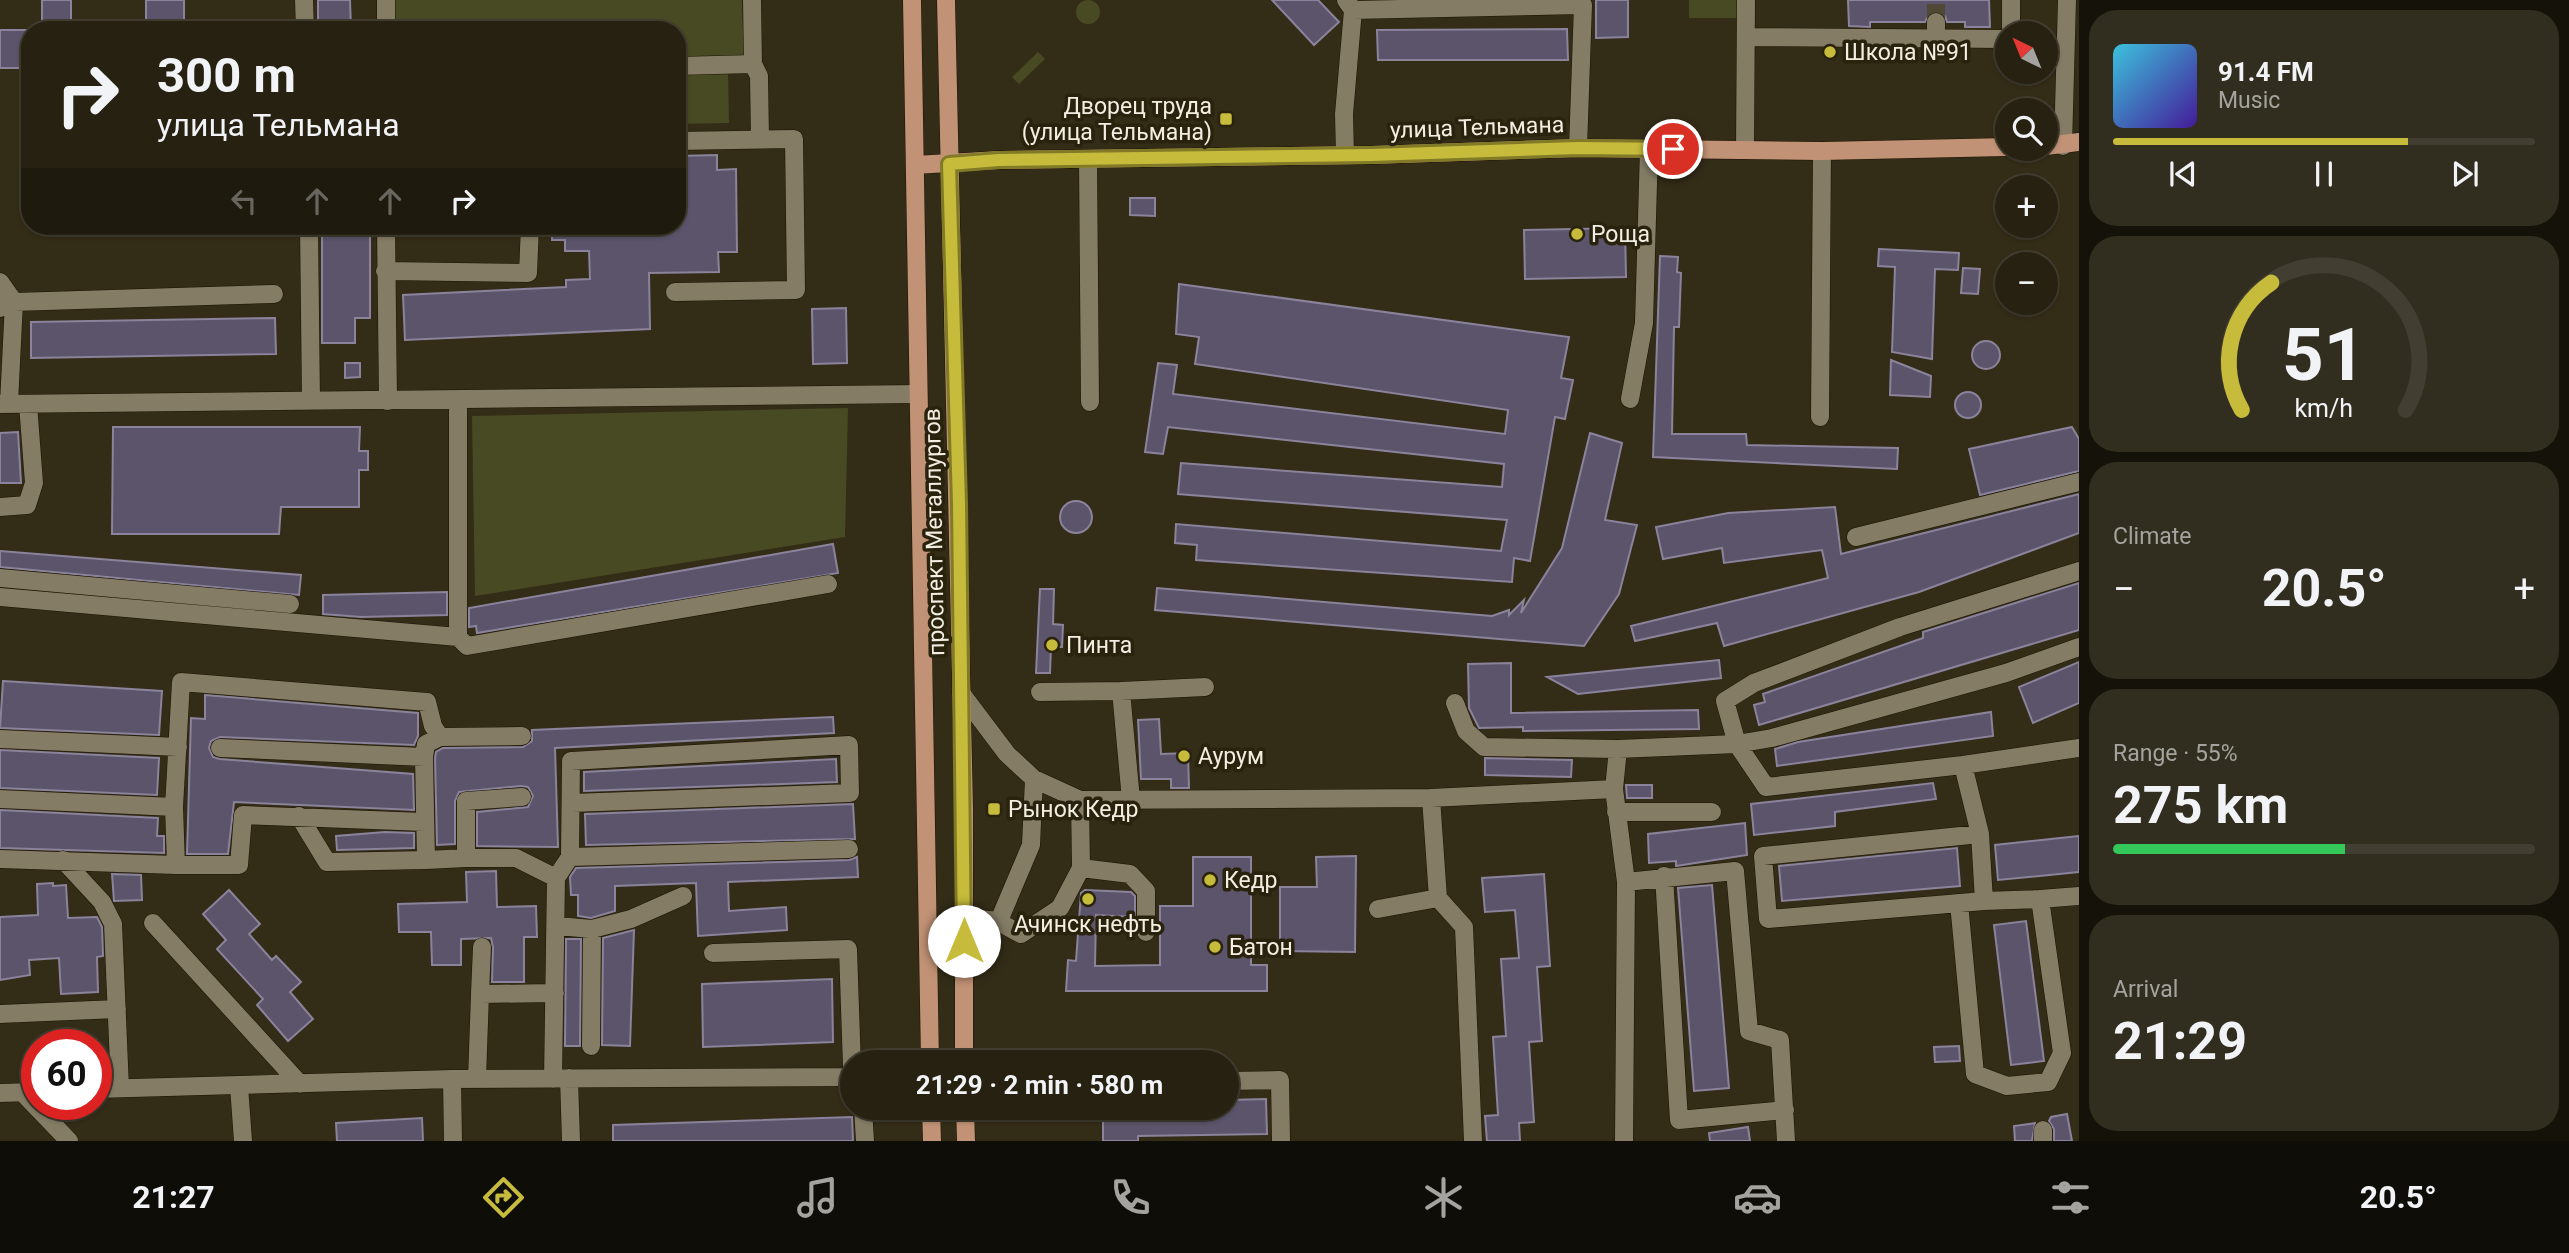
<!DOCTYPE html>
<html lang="en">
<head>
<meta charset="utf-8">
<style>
	body { margin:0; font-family:Roboto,sans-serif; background:#322e1f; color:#f1f3f6; height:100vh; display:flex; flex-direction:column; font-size:26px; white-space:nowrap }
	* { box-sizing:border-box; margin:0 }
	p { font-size:23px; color:#a4a39f }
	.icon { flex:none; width:38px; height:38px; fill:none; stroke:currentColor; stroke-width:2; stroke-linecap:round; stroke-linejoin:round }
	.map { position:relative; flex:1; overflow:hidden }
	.panel { display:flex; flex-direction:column; gap:10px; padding:10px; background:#151209; width:490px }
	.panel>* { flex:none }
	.hud { position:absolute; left:21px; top:21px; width:665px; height:214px; border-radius:28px; box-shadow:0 2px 5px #0004,0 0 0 2px #423e31; background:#262111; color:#f1f3f6; overflow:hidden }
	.needle { width:46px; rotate:317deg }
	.controls { position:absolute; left:1995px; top:21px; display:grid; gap:14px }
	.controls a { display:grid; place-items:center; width:63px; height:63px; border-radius:50%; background:#262111; box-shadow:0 2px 5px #0004,0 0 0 2px #423e31; font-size:35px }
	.speed { position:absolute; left:21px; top:1029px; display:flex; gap:14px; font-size:35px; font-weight:700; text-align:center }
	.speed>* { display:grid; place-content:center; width:91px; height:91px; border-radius:50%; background:#262111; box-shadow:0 2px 5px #0004,0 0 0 2px #423e31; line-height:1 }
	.speed .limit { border:10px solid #d22; background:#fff; color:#111 }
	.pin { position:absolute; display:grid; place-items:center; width:60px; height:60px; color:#fff; margin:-30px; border:4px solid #fff; border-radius:50%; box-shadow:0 2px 7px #0007 }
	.me { position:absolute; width:77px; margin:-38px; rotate:0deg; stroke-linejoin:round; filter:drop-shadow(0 0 5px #0008) }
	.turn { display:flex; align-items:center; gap:24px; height:147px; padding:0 21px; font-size:32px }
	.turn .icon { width:91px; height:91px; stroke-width:2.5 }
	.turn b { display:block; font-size:49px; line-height:60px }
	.lanes { display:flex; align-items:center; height:66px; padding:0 21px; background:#0003; justify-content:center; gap:35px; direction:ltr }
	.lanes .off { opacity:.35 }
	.big { font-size:52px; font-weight:700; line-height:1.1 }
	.panel .tile { flex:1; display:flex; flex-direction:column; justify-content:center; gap:10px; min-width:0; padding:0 24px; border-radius:28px; background:#322e1f }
	.panel .dial { align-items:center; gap:0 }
	.dial svg { height:182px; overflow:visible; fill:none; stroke:#423e31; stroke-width:7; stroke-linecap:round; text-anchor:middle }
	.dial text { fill:#f1f3f6; stroke:none }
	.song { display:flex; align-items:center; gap:21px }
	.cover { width:84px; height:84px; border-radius:10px; background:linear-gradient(135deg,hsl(190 70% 55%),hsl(260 70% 35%)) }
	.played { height:7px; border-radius:4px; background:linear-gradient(90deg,#c7bb3b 70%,#423e31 70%) }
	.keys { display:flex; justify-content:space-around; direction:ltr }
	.heat { display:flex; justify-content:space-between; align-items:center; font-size:38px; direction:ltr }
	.charge { height:10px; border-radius:5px; background:linear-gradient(90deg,#34c759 55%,#423e31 0) }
	.trip { position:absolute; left:840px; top:1050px; width:399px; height:70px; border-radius:35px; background:#262111; box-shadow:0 2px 5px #0004,0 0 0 2px #423e31; font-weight:700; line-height:70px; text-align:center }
	.tab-bar { display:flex; height:112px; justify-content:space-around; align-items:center; background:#0f0d07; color:#a4a39f }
	.tab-bar .icon { width:49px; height:49px }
	.tab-bar .selected { color:#c7bb3b }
	.tab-bar b { font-size:32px; color:#f1f3f6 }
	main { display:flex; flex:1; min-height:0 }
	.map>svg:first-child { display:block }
</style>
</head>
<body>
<main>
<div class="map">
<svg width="2079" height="1141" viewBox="0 0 2079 1141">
	<rect width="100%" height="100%" fill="#332c17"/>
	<path fill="#474a23" d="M1076 12a12 12 0 1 1 24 0a12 12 0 1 1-24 0Z
		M 393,0 L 742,0 L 744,58 L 677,60 L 677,30 L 393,30 Z
		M 1689,0 L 1738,0 L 1738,18 L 1689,18 Z
		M 1038,52 L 1045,59 L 1019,84 L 1012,77 Z
		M 728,71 L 729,123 L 677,124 L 677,72 Z
		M 848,408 L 845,537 L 475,596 L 472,416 Z"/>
	<path fill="#5b546a" stroke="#8a839b" stroke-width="2" d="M 42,0 L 71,0 L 71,30 L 42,30 Z
		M 146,0 L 184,0 L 184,30 L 146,30 Z
		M 318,0 L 350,0 L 351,30 L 318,30 Z
		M 1272,0 L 1318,0 L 1339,22 L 1314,45 Z
		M 1596,0 L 1628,0 L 1628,37 L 1596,38 Z
		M 1848,0 L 1989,0 L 1990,27 L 1965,27 L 1965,22 L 1947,22 L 1945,16 L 1937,11 L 1930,13 L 1925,22 L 1870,22 L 1870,27 L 1849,26 Z
		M 1567,29 L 1568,60 L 1378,60 L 1377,30 Z
		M 0,30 L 30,30 L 30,68 L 0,68 Z
		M 717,155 L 717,170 L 736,169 L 737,252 L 718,252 L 719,272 L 649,273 L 650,329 L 405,340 L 403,295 L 566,287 L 566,280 L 590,279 L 589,251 L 565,251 L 565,240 L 552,240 L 552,226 L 677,226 L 677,156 Z
		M 1130,198 L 1155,198 L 1155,216 L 1130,215 Z
		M 322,226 L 370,226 L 370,318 L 355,318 L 355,343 L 322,343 Z
		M 1625,228 L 1626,277 L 1525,279 L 1524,230 Z
		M 1879,249 L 1959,253 L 1958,270 L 1935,269 L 1932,359 L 1892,352 L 1895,267 L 1878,266 Z
		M 1660,256 L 1678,257 L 1677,272 L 1681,273 L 1679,327 L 1674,327 L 1672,434 L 1746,434 L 1747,445 L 1898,448 L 1897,469 L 1653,457 Z
		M 1963,268 L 1980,269 L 1978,294 L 1961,293 Z
		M 1179,284 L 1569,337 L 1561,378 L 1573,380 L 1565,419 L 1555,417 L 1530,561 L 1514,558 L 1512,582 L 1196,560 L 1197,545 L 1175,543 L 1176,524 L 1501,551 L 1507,520 L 1178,494 L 1181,463 L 1502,487 L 1504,464 L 1168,427 L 1163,454 L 1145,452 L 1158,363 L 1177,365 L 1173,394 L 1505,434 L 1508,410 L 1195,364 L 1199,337 L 1176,334 Z
		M 846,308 L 847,363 L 813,364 L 812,309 Z
		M 275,318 L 276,354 L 31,358 L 31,322 Z
		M1972 355a14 14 0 1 1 28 0a14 14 0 1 1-28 0Z
		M 1891,360 L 1931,376 L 1930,397 L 1890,395 Z
		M 345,363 L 360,363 L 360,377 L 345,378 Z
		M1955 405a13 13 0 1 1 26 0a13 13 0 1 1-26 0Z
		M 113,427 L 360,427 L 359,451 L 368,451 L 368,470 L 359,470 L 359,507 L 281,507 L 279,534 L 112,534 Z
		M 2072,427 L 2079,439 L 2079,471 L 1980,495 L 1969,449 Z
		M 18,432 L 21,483 L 0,483 L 0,433 Z
		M 1590,433 L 1622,443 L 1605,520 L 1637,525 L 1619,594 L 1584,646 L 1155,610 L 1157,588 L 1492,616 L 1509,610 L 1509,615 L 1524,600 L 1521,613 L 1562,548 Z
		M 2079,494 L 2079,533 L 1919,592 L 1724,646 L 1717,623 L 1635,641 L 1631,626 L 1828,578 L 1822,550 L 1724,563 L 1722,548 L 1663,559 L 1656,527 L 1728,513 L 1835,507 L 1841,554 Z
		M1060 517a16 16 0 1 1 32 0a16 16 0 1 1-32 0Z
		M 833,544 L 838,573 L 477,633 L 476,626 L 469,627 L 469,608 Z
		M 0,551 L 301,575 L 299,595 L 0,567 Z
		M 2079,583 L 2079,630 L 1759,725 L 1754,705 L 1765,702 L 1763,694 L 1923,638 L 1923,632 Z
		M 1040,589 L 1054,589 L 1053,624 L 1063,625 L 1062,647 L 1051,647 L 1050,673 L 1036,673 Z
		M 447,592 L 447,615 L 361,617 L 323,614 L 323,595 Z
		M 1719,660 L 1721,678 L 1578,694 L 1547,677 Z
		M 2079,662 L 2079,703 L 2033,723 L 2019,687 Z
		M 1511,663 L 1511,713 L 1698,710 L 1699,729 L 1523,731 L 1523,727 L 1479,728 L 1469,708 L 1468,664 Z
		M 3,681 L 162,691 L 159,735 L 0,728 Z
		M 205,695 L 418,713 L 418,736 L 414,745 L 220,737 L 211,741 L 209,748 L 213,757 L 220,759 L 413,774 L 414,810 L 234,802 L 228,854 L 187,854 L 191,718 L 205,719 Z
		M 1991,712 L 1993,736 L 1777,766 L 1775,749 L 1798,742 Z
		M 833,717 L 834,733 L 555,748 L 558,847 L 477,846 L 477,812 L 528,807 L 533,796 L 528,787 L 521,786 L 459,792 L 455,801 L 455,844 L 437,845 L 435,758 L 436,752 L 443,748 L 523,747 L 532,741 L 532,730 Z
		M 1159,719 L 1161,754 L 1188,753 L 1189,788 L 1171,788 L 1171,779 L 1141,779 L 1138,720 Z
		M 0,750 L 159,758 L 157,795 L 0,788 Z
		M 1485,758 L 1572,760 L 1571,777 L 1485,775 Z
		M 836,759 L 837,782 L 584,791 L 584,772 Z
		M 1933,783 L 1936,799 L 1835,812 L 1835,826 L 1754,835 L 1751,804 Z
		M 1626,785 L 1652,785 L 1652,798 L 1627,798 Z
		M 853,804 L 855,839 L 586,845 L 585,814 Z
		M 0,810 L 158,818 L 157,836 L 164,836 L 164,853 L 0,848 Z
		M 1745,823 L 1747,855 L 1676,866 L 1676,861 L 1649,863 L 1648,834 Z
		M 385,832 L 414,833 L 414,848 L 337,850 L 336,836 Z
		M 2079,836 L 2079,872 L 1998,880 L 1995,845 Z
		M 1957,848 L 1960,886 L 1782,901 L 1779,866 Z
		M 1356,856 L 1355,952 L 1280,951 L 1280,887 L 1317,887 L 1316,857 Z
		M 857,857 L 858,877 L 728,882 L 729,911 L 786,907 L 787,930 L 698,936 L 696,883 L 615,886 L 615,911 L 591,918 L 578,916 L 578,895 L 571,895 L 570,877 L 576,868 L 849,860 Z
		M 1193,857 L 1251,857 L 1251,965 L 1267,965 L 1267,991 L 1066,991 L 1068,960 L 1076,961 L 1081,893 L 1085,890 L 1131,892 L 1135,896 L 1135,917 L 1096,915 L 1095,966 L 1160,965 L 1160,906 L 1193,906 Z
		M 496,871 L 497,907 L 536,906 L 537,937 L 524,937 L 524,982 L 492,982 L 493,947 L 491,938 L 461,939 L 461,965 L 432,965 L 431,932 L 399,932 L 398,904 L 467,902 L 466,872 Z
		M 112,874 L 141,875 L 142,900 L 114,901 Z
		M 1544,874 L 1550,966 L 1537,967 L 1542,1041 L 1529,1042 L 1534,1122 L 1519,1123 L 1520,1141 L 1487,1141 L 1485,1116 L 1498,1115 L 1493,1037 L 1506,1036 L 1501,959 L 1519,958 L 1515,910 L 1485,912 L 1482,878 Z
		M 53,883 L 53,886 L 66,885 L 68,918 L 97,917 L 102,927 L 103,956 L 97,957 L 98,992 L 61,994 L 59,958 L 29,960 L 30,975 L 0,980 L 0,917 L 38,915 L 37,884 Z
		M 1712,885 L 1729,1088 L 1694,1091 L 1678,888 Z
		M 229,890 L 260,924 L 249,934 L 272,960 L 276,956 L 301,982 L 290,992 L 313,1019 L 288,1041 L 257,1005 L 263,999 L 217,949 L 226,940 L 203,914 Z
		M 2026,921 L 2044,1061 L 2011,1065 L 1994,925 Z
		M 634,930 L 630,1046 L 602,1045 L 603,938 Z
		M 566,939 L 581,939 L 580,1046 L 565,1046 Z
		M 832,979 L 833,1042 L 703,1047 L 702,984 Z
		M 1959,1046 L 1960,1061 L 1935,1062 L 1934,1047 Z
		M 1266,1099 L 1267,1134 L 1138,1136 L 1138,1141 L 1103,1141 L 1103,1108 L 1227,1108 L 1227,1100 Z
		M 2067,1114 L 2072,1141 L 2054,1141 L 2054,1129 L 2049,1121 L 2051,1117 Z
		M 852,1117 L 853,1141 L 613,1141 L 613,1125 Z
		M 422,1118 L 423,1141 L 337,1141 L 336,1123 Z
		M 2035,1123 L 2032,1141 L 2015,1141 L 2014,1126 Z
		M 1748,1127 L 1750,1141 L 1710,1141 L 1709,1133 Z"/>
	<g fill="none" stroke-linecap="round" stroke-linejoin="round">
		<path stroke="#504935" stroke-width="18" stroke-dasharray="18 9" stroke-linecap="butt" d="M 1936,22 L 1936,0"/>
		<defs>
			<path id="minor" d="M 304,0 L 305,30
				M 386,0 L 386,30
				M 752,0 L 753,64 L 759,76 L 760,139
				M 1353,10 L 1583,5 L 1578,148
				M 1936,22 L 1936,40
				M 2011,33 L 2011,0
				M 1747,37 L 2007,39
				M 677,66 L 753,64
				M 2063,146 L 2067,0
				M 1745,150 L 1746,0
				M 1345,155 L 1344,114 L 1353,10 L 1346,0
				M 1088,160 L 1090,402
				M 309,226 L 311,401
				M 386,226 L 388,401
				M 385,271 L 528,273 L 530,226
				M 0,282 L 14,302 L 0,308
				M 675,292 L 796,290 L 794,139 L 677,141
				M 1630,399 L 1644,323 L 1649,149
				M 9,403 L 14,302 L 274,294
				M 0,404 L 918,394
				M 1820,417 L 1822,151
				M 0,507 L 27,505 L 34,483 L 28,404
				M 1856,537 L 2079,482
				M 2079,571 L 1900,627 L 1754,683 L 1725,701 L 1737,744 L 1772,738 L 2006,673 L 2079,647
				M 0,578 L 290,604
				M 0,597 L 458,637 L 458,400
				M 458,637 L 467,646 L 828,584
				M 1040,692 L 1121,691
				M 961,693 L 1007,754 L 1034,779 L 1080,800 L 1431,798 L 1614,789
				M 1455,703 L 1466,731 L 1484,747 L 1618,749
				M 440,737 L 522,736
				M 0,739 L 178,747
				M 220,748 L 424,757
				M 1963,765 L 1980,834 L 1984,901 L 1768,919 L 1763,856 L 1980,834
				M 1431,798 L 1438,898 L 1464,927 L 1473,1141
				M 0,799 L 174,807 L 181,682 L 427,702 L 433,726 L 440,737 L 426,744 L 424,757 L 426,860 L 466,858 L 466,801 L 522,797
				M 1131,800 L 1121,691 L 1205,687
				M 572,803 L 850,793 L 849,745 L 571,761 L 570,857 L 849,849
				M 1616,812 L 1712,812
				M 299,816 L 327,862 L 426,860
				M 466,858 L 516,858 L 556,878
				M 0,859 L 176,865 L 174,807
				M 63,860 L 102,902 L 113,924 L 120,1088
				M 176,865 L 239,865 L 243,815 L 424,822
				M 1081,868 L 1130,874 L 1146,891 L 1146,932
				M 1664,876 L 1679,1120 L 1785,1110
				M 1626,882 L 1735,871 L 1749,1031 L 1780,1040 L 1786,1141
				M 2040,899 L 2079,896
				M 1959,903 L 1975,1074 L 2007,1086 L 2048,1082 L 2062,1053 L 2040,899 L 1984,901
				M 1378,909 L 1438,898
				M 964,917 L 997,921 L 1001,916 L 1031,845 L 1034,779
				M 997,921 L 1021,934 L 1060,908 L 1081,868 L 1080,800
				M 153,923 L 300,1084
				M 557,926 L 592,929 L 631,919 L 683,896
				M 482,947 L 480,994 L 555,993
				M 713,953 L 848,949 L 852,1067
				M 0,1014 L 117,1009
				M 591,1046 L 592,929
				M 569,1078 L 571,1141
				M 452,1079 L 453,1141
				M 477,1079 L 480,994
				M 553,1079 L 556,878 L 570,857
				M 1227,1081 L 1280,1080 L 1281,1141
				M 239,1086 L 243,1141
				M 96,1089 L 452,1079 L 852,1077
				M 0,1093 L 33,1092
				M 23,1093 L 69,1141
				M 863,1108 L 865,1141
				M 2043,1130 L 2043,1141
				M 1624,1141 L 1626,882 L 1614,789 L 1618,749 L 1737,744 L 1766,787 L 1963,765 L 2079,748"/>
			<path id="major" d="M 912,0 L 930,1062
				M 946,0 L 964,808 L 964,1062
				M 2046,146 L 2079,142
				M 915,165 L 999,160 L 1371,155 L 1578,148 L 1822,151 L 2007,147
				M 931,1108 L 932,1141
				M 965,1108 L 966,1141"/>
		</defs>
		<use href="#minor" stroke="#1b1402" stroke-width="19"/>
		<use href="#major" stroke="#1b1402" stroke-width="19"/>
		<use href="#minor" stroke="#847c65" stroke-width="18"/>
		<use href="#major" stroke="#c19275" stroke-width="18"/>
	</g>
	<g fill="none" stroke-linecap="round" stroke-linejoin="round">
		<defs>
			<path id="route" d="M 964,941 L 959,503 L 949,164 L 999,160 L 1371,155 L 1578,148 L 1673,149"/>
		</defs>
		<use href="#route" stroke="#817a26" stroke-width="18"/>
		<use href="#route" stroke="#c7bb3b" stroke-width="12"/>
	</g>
	<g fill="#c7bb3b" stroke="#29220d" stroke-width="2.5">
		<circle cx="1830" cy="52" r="7"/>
		<rect x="1219" y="112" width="14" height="14" rx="3.5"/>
		<circle cx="1577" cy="234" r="7"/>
		<circle cx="1052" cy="645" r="7"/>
		<circle cx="1184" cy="756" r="7"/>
		<rect x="987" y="802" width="14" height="14" rx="3.5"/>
		<circle cx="1210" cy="880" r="7"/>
		<circle cx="1088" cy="899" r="7"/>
		<circle cx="1215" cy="947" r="7"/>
	</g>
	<g text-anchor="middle" stroke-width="7" stroke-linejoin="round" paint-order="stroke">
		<g font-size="23" fill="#f2eee1" stroke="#29220d" text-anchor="start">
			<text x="1844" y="60">Школа №91</text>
			<text x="1212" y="114" text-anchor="end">Дворец труда<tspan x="1212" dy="26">(улица Тельмана)</tspan></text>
			<text x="1591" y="242">Роща</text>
			<text x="1066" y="653">Пинта</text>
			<text x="1198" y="764">Аурум</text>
			<text x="1008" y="817">Рынок Кедр</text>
			<text x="1224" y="888">Кедр</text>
			<text x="1088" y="932" text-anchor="middle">Ачинск нефть</text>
			<text x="1229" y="955">Батон</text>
		</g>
		<g font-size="23" fill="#f2eee1" stroke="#29220d">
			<text transform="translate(1477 127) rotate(-2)" y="8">улица Тельмана</text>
			<text transform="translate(934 532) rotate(-91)" y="8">проспект Металлургов</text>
		</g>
	</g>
</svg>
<div class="controls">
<a><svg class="needle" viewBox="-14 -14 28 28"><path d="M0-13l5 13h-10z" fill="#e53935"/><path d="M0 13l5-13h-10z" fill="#a4a39f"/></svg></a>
<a><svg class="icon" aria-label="search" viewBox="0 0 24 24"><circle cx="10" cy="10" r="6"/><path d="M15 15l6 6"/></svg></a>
<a>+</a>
<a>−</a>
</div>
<div class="speed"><div class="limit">60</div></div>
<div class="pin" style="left:1673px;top:149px;background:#d93025"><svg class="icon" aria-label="arrive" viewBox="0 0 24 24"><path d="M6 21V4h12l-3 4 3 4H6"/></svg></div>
<svg class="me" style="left:964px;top:941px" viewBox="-20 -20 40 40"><circle r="19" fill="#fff"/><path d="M0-13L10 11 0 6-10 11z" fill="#c7bb3b"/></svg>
<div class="trip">21:29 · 2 min · 580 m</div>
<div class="hud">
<div class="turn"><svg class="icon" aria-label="right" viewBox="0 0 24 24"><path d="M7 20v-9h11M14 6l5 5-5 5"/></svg><div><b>300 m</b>улица Тельмана</div></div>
<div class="lanes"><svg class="icon off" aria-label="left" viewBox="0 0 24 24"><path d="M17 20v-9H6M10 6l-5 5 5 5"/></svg><svg class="icon off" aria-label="ahead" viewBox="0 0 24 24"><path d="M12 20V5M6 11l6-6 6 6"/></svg><svg class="icon off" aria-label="ahead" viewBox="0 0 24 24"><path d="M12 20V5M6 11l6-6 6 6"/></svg><svg class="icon" aria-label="right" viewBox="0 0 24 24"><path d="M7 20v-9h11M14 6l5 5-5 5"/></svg></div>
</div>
</div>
<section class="panel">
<div class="tile">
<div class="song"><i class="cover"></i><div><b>91.4 FM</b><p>Music</p></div></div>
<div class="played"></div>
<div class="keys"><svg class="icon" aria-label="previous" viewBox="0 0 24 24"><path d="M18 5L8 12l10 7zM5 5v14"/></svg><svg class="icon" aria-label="pause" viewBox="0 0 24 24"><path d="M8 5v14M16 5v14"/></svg><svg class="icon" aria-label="next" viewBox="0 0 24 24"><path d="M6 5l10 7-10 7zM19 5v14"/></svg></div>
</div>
<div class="tile dial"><svg viewBox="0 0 100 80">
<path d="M14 69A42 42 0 1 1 86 69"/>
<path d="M14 69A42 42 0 0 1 27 13" stroke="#c7bb3b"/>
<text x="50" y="56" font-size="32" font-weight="700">51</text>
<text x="50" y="72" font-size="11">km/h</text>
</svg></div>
<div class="tile"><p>Climate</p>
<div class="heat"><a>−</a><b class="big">20.5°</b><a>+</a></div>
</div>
<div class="tile"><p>Range · 55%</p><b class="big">275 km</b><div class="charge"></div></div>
<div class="tile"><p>Arrival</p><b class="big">21:29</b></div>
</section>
</main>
<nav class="tab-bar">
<b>21:27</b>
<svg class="icon selected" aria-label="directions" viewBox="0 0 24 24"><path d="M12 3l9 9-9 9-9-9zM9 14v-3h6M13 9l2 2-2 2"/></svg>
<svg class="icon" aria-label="music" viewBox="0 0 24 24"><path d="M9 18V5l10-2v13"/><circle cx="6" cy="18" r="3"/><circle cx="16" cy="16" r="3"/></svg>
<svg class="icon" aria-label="phone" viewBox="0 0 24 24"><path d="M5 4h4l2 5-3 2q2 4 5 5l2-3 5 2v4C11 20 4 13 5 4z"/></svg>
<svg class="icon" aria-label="climate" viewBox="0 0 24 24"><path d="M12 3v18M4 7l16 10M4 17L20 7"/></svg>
<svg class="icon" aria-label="car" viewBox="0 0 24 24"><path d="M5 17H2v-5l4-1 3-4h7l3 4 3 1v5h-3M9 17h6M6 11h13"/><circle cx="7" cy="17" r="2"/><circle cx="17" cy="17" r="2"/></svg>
<svg class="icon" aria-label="filters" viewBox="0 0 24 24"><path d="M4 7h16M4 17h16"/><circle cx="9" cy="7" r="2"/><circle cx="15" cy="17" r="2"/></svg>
<b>20.5°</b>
</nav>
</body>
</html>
